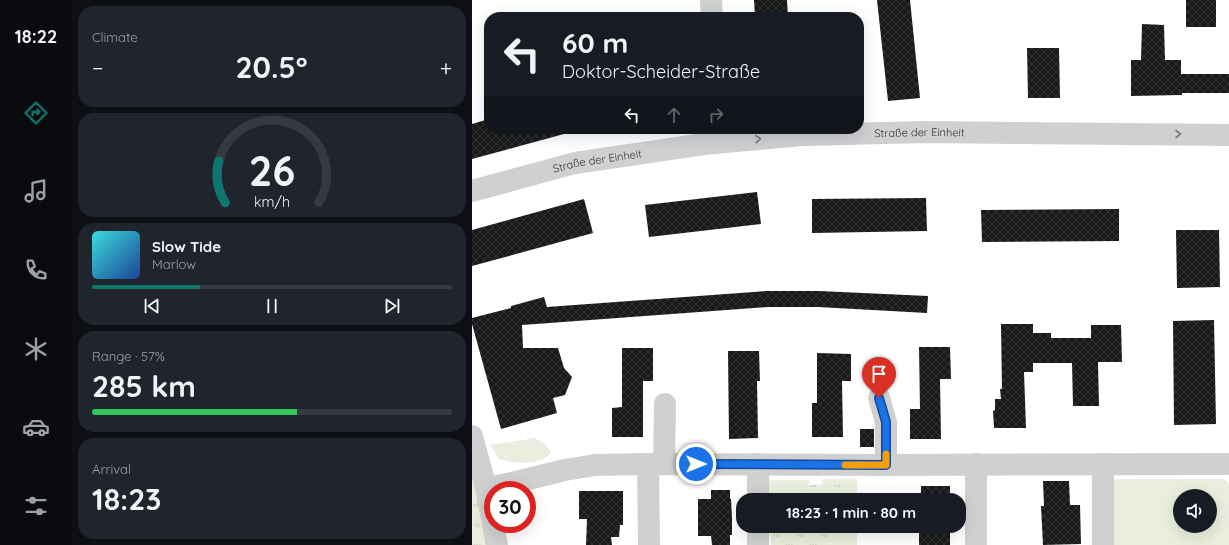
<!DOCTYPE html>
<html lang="en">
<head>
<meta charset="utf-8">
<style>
	body { margin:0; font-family:Quicksand,sans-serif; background:#20242c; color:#f1f3f6; height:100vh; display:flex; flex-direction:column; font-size:15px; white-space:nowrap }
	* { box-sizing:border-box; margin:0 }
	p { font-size:13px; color:#9ea1a6 }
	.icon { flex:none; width:22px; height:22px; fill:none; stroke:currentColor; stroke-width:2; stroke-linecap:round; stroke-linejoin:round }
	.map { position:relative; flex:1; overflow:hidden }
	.sheet { display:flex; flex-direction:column; gap:6px; padding:6px; background:#0d0f14; width:400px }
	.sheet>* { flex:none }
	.top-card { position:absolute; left:12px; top:12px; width:380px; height:122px; border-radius:16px; box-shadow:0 4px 16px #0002; background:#171b24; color:#f1f3f6; overflow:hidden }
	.controls { position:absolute; left:701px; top:489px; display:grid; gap:8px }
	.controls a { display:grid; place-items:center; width:44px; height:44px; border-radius:50%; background:#171b24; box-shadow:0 4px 16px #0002; font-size:20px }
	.speed { position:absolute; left:12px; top:481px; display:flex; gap:8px; font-size:20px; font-weight:700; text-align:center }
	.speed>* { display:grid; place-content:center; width:52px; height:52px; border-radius:50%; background:#171b24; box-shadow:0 4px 16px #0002; line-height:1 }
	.speed .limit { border:6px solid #d22; background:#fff; color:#111 }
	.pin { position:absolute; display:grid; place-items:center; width:34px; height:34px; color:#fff; margin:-41px -17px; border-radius:50% 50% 50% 0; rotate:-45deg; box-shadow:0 0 4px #0007 }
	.pin .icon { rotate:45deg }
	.me { position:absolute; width:44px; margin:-22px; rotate:90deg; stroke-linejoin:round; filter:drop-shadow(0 0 3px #0008) }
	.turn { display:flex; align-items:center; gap:14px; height:84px; padding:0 12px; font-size:18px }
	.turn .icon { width:52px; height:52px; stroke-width:2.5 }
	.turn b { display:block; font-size:28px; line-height:34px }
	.lanes { display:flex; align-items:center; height:38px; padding:0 12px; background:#0003; justify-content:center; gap:20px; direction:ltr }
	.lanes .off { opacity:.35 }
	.big { font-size:30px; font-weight:700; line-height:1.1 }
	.sheet .card { flex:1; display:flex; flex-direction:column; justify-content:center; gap:6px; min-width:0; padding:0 14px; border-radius:16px; background:#20242c }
	.sheet .dial { align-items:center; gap:0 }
	.dial svg { height:104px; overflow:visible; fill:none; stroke:#363941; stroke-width:7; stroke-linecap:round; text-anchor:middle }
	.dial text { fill:#f1f3f6; stroke:none }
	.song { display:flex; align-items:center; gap:12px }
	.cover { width:48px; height:48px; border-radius:6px; background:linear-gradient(135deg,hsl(180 70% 55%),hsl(220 70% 35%)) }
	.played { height:4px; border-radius:2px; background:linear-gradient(90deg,#0f766e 30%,#363941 30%) }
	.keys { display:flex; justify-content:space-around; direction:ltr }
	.heat { display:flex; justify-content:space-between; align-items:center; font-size:22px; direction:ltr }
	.charge { height:6px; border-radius:3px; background:linear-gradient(90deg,#34c759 57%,#363941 0) }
	.trip { position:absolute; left:264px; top:493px; width:230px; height:40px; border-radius:16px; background:#171b24; box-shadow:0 4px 16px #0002; font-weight:700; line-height:40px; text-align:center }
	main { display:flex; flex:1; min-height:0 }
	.menu { display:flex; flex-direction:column; width:72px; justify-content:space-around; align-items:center; background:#090b0e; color:#9ea1a6 }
	.menu .icon { width:28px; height:28px }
	.menu .current { color:#0f766e }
	.menu b { font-size:18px; color:#f1f3f6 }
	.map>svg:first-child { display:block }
</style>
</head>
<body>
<main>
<nav class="menu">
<b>18:22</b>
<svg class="icon current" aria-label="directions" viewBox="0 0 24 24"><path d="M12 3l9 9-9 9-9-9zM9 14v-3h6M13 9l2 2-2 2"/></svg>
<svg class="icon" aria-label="music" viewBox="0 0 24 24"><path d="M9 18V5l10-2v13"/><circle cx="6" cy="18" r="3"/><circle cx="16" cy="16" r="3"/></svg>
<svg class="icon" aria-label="phone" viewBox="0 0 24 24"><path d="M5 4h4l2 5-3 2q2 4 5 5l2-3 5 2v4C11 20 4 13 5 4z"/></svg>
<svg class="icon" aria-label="climate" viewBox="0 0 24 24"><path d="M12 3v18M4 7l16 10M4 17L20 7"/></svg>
<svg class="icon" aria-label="car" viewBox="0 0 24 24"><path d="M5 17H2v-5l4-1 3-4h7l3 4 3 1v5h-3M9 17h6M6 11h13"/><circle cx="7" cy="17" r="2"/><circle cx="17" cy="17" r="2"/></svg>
<svg class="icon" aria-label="filters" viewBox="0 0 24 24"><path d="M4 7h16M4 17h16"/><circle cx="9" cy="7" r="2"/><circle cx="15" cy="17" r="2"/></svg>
</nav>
<section class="sheet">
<div class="card"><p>Climate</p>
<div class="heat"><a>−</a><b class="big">20.5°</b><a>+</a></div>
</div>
<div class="card dial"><svg viewBox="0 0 100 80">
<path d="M14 69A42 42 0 1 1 86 69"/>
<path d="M14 69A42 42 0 0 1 9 37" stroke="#0f766e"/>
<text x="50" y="56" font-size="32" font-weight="700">26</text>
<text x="50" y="72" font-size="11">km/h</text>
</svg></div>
<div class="card">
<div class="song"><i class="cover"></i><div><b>Slow Tide</b><p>Marlow</p></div></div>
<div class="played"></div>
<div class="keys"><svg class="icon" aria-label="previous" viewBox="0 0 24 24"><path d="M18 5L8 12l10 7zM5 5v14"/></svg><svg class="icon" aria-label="pause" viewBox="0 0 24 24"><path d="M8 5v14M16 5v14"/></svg><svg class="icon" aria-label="next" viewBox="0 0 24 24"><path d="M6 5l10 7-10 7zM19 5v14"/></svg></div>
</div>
<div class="card"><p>Range · 57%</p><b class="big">285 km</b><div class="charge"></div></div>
<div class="card"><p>Arrival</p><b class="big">18:23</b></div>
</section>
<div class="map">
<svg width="757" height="545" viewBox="0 0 757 545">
	<defs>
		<pattern id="park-tufts" width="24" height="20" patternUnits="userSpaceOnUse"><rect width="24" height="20" fill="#e9eede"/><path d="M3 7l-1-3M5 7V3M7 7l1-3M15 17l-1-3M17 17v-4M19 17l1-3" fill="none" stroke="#c8cdbf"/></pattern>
		<pattern id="building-cross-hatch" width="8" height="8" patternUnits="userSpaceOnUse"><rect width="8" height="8" fill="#1a1a1a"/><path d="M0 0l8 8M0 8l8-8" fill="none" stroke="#333"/></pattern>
	</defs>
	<rect width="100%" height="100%" fill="#fff"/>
	<path fill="#e9eede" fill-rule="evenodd" d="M 63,438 L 74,445 L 79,453 C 67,466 43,464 27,459 L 18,444 L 26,444 Z
		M 350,479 L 385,479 L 385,500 L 373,500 L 372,484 L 350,485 Z
		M 639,479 L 752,479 L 757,484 L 757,545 L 639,545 ZM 708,496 L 738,496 L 738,526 L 708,526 Z
		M 294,480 L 337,480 L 337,485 L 330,500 L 293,500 Z
		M 357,526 L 385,526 L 385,545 L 356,545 L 359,531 Z"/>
	<path fill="url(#park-tufts)" d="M 0,479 L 6,488 L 16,545 L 0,545 Z
		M 373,484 L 373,500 L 330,500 L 337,485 Z
		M 303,526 L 357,526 L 359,531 L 356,545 L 299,545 L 298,532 Z"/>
	<path fill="url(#building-cross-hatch)" d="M 282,0 L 315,0 L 316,17 L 283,17 Z
		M 405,0 L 438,0 L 448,98 L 416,101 Z
		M 714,0 L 744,0 L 744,27 L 714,27 Z
		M 670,24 L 692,25 L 693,60 L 709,60 L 709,74 L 757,74 L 757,93 L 710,93 L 710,95 L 659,96 L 659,60 L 669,60 Z
		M 555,48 L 587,48 L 588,98 L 556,98 Z
		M 17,119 L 17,129 L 92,129 L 92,134 L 0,159 L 0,124 Z
		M 285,192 L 289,224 L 177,237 L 173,205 Z
		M 454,198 L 455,231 L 340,233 L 340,199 Z
		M 112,199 L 121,233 L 0,266 L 0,230 Z
		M 647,209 L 647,241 L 510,242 L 509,210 Z
		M 704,230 L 747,230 L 748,287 L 705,288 Z
		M 295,291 L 347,291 L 456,296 L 455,313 L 346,307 L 296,307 L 50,325 L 51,348 L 86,348 L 92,368 L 100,377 L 93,395 L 81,398 L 85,413 L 29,429 L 0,324 L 0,318 L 39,308 L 39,306 L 72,297 L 75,307 Z
		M 742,320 L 744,424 L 702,425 L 701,321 Z
		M 529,324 L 561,324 L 561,333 L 579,333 L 579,338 L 619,338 L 619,325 L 649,325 L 650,362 L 626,362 L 627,406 L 601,406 L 600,363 L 561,363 L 561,372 L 552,372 L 554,428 L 522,428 L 521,411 L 523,410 L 523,399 L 529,399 L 528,389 L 530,389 Z
		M 447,347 L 478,347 L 479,379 L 468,379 L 469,439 L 438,439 L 438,409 L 448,409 Z
		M 150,348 L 181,348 L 181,381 L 171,381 L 171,437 L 140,437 L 140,408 L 150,407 Z
		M 256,351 L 287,351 L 288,381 L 285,381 L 286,438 L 257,439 Z
		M 345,353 L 379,354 L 379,381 L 370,381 L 371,437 L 340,437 L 340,403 L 345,403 Z
		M 388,429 L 402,429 L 402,447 L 388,447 Z
		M 571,481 L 597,481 L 598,505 L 608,505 L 609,544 L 571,545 L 569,506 L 572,506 Z
		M 449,486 L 478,486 L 478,500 L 449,500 Z
		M 239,490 L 258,490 L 258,499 L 259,499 L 260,517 L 260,535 L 258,535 L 258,545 L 240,545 L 239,536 L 226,536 L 226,499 L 239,499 Z
		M 107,491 L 151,491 L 151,525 L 148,525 L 147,537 L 139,537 L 140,545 L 114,545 L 115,519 L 107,519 Z
		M 449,526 L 478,526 L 478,545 L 447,545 L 447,530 L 449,530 Z"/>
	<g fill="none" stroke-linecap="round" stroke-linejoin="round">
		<g stroke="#d0d0d0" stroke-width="22">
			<path d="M 239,0 L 240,17"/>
			<path id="s1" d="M 0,191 L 103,163 L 232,144 L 330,135 L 454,132 L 757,135"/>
			<path d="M 407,398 L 414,422 L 414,465"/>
			<path d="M 0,436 L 14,488 L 21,524"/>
			<path d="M 176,464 L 177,545"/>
			<path d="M 192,464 L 193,404"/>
			<path d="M 286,464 L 286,500"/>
			<path d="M 504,464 L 504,545"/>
			<path d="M 14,488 L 40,483 L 93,470 L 123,465 L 176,464 L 414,465 L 757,464"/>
			<path d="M 21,524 L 25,545"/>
			<path d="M 286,526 L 286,545"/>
			<path d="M 631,545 L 631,464"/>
		</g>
	</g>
	<defs><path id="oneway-chevron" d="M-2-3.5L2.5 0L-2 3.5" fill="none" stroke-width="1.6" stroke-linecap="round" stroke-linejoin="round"/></defs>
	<g stroke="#7a7a7a">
		<use href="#oneway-chevron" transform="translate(706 134)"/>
		<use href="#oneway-chevron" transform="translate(286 139) rotate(-5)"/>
	</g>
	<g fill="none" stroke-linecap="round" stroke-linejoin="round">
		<defs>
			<path id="route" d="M 224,464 L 414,465 L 414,422 L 407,398"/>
		</defs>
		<use href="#route" stroke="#114b97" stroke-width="10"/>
		<use href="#route" stroke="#1a73e8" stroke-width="7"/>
		<path stroke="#f59e0b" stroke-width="7" d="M 373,465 L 414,465 L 414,454"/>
	</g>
	<g text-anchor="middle" stroke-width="4" stroke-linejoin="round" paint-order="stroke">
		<g font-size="11" fill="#333" stroke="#fff">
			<text dy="4" stroke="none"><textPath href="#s1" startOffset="453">Straße der Einheit</textPath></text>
			<text dy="4" stroke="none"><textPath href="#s1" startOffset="129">Straße der Einheit</textPath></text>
		</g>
	</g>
</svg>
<div class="controls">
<a><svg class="icon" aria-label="sound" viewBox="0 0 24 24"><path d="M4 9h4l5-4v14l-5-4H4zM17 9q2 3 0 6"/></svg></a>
</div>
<div class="speed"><div class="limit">30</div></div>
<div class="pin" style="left:407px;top:398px;background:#d93025"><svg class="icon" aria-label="arrive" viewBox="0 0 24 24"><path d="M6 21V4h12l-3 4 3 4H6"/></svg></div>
<svg class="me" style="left:224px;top:464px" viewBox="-20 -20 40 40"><circle r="17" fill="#1a73e8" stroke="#fff" stroke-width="3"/><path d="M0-11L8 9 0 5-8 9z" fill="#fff"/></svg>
<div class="trip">18:23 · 1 min · 80 m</div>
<div class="top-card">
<div class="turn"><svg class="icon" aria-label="left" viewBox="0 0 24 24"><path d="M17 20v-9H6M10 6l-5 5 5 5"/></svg><div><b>60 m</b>Doktor-Scheider-Straße</div></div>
<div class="lanes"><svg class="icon" aria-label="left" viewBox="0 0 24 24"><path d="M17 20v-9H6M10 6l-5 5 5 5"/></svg><svg class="icon off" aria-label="ahead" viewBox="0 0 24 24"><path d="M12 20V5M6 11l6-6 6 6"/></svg><svg class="icon off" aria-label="right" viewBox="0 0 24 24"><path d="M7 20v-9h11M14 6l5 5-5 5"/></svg></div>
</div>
</div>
</main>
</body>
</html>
